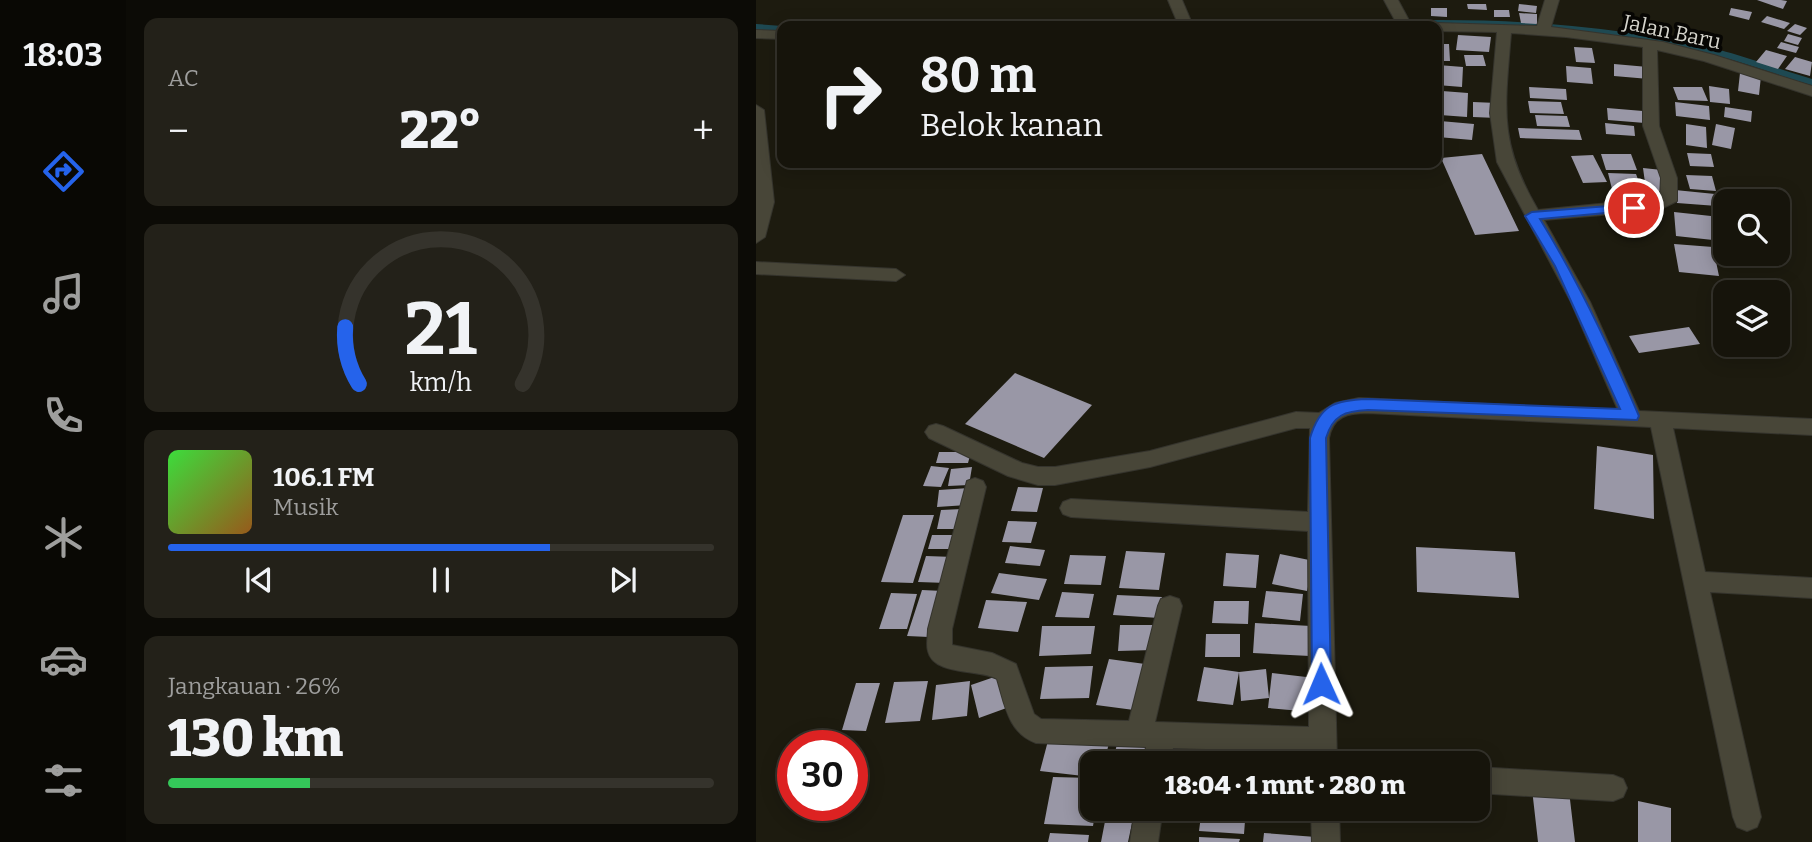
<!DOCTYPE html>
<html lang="id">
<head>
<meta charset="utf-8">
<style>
	body { margin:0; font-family:Bitter,serif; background:#232119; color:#f1f3f6; height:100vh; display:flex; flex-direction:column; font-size:26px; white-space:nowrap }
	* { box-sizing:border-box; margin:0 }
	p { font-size:23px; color:#9e9e9d }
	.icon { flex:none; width:38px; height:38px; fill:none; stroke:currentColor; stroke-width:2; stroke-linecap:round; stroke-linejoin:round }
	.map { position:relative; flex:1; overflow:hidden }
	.drawer { display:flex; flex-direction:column; gap:18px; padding:18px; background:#0c0b06; width:630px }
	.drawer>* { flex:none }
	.top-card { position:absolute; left:21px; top:21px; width:665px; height:147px; border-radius:14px; box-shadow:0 4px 18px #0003,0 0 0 2px #35332c; background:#16140b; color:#f1f3f6; overflow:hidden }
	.controls { position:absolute; left:957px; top:189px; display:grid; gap:14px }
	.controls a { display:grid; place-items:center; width:77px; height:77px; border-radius:14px; background:#16140b; box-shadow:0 4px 18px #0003,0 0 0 2px #35332c; font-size:35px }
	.speed { position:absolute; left:21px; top:730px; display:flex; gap:14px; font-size:35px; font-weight:700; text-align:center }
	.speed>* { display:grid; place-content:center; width:91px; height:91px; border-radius:50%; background:#16140b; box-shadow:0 4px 18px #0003,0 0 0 2px #35332c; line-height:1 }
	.speed .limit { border:10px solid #d22; background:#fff; color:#111 }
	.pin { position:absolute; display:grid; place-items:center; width:60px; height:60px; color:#fff; margin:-30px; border:4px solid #fff; border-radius:50%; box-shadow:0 2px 7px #0007 }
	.me { position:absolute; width:77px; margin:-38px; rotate:359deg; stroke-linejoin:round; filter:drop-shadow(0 0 5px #0008) }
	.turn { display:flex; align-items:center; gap:24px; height:147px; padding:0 28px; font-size:32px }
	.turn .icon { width:91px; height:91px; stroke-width:2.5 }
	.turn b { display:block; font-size:49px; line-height:60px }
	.big { font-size:52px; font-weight:800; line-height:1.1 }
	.drawer .card { flex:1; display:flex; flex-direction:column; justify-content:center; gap:10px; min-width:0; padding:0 24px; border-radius:14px; background:#232119 }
	.drawer .dial { align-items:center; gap:0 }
	.dial svg { height:182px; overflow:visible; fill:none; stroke:#35332c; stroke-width:7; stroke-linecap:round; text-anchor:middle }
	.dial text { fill:#f1f3f6; stroke:none }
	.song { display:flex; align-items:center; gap:21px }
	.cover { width:84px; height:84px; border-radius:10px; background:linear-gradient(135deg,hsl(120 70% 55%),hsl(30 70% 35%)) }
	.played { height:7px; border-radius:4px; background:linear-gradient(90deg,#2563eb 70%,#35332c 70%) }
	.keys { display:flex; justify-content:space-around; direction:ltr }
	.heat { display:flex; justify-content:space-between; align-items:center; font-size:38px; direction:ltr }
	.charge { height:10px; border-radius:5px; background:linear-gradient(90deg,#34c759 26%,#35332c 0) }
	.trip { position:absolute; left:324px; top:751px; width:410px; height:70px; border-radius:14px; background:#16140b; box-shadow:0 4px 18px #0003,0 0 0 2px #35332c; font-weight:800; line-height:70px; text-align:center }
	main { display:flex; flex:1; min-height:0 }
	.menu { display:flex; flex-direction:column; width:126px; justify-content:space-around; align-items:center; background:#090804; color:#9e9e9d }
	.menu .icon { width:49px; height:49px }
	.menu .current { color:#2563eb }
	.menu b { font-size:32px; color:#f1f3f6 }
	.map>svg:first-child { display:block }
</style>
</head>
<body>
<main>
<nav class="menu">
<b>18:03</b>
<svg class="icon current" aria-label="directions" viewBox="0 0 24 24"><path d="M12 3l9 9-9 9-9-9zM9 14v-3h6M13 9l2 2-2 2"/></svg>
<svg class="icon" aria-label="music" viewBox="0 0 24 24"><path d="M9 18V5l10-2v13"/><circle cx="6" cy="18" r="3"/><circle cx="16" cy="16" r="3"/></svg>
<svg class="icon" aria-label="phone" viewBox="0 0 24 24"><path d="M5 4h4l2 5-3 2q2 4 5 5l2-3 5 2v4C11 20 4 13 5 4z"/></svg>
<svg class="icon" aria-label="climate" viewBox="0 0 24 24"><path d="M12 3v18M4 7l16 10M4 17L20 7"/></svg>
<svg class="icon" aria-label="car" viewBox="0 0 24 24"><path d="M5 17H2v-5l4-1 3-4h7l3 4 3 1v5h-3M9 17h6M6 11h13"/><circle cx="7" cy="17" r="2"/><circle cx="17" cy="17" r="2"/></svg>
<svg class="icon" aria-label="filters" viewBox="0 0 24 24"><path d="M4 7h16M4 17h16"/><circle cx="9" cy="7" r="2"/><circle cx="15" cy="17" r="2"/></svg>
</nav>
<section class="drawer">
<div class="card"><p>AC</p>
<div class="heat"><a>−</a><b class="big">22°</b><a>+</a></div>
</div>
<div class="card dial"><svg viewBox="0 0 100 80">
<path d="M14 69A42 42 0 1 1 86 69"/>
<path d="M14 69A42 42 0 0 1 8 44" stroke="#2563eb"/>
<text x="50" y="56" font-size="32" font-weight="700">21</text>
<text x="50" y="72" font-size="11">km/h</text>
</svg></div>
<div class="card">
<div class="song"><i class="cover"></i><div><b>106.1 FM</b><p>Musik</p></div></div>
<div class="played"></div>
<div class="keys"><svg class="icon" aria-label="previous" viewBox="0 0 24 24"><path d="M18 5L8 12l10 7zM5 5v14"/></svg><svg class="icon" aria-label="pause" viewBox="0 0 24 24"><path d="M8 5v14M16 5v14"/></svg><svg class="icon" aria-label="next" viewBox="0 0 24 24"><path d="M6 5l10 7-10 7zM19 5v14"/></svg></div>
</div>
<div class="card"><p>Jangkauan · 26%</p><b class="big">130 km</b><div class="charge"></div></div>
</section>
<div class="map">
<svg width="1056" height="842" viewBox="0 0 1056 842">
	<rect width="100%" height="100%" fill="#1d1b0f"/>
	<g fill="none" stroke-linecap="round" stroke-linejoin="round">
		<path stroke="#1e4952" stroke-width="6" d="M 582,26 C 708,19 835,23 959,52 C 992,60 1023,73 1056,82
			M 0,27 L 26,29"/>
	</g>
	<path fill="#9997a6" d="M 1001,0 L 1025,0 L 1031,1 L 1027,9 Z
		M 711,4 L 730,4 L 731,10 L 712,9 Z
		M 763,4 L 781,6 L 780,13 L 762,11 Z
		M 675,8 L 691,8 L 691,17 L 675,16 Z
		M 975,8 L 996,12 L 993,20 L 973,15 Z
		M 738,10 L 753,10 L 754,17 L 738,17 Z
		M 763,13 L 781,14 L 781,24 L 765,23 Z
		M 1011,16 L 1034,23 L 1028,29 L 1005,22 Z
		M 1039,24 L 1051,28 L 1044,35 L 1031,31 Z
		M 1032,34 L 1046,38 L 1042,45 L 1028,41 Z
		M 702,35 L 735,37 L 733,52 L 700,50 Z
		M 1025,42 L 1043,47 L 1040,53 L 1021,48 Z
		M 681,44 L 693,44 L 694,61 L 681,61 Z
		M 818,47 L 836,48 L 839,63 L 820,62 Z
		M 1010,50 L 1031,56 L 1022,69 L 1000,62 Z
		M 708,55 L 727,55 L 730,66 L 710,66 Z
		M 1039,57 L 1056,62 L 1054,76 L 1029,69 Z
		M 858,64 L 892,67 L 893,79 L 858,76 Z
		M 682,65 L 707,67 L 706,87 L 681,85 Z
		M 810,66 L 835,68 L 837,84 L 811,82 Z
		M 984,73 L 1005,76 L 1003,95 L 982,91 Z
		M 953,86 L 973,89 L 974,104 L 954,102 Z
		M 773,87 L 810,89 L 811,100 L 774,98 Z
		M 917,87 L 946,87 L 952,101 L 922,100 Z
		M 686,91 L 712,93 L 711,117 L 684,115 Z
		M 772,101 L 805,102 L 808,114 L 774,113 Z
		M 717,102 L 741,103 L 741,118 L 717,117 Z
		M 919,102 L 953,106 L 954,120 L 920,116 Z
		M 969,107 L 996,111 L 995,122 L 968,117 Z
		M 851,108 L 887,111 L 889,123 L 852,120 Z
		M 779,115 L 811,116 L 814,127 L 781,126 Z
		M 684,121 L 718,124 L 716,140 L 682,137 Z
		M 849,123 L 878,126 L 879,136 L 850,134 Z
		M 930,124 L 950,127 L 951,148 L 930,145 Z
		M 960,124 L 979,128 L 975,149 L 956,145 Z
		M 762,128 L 823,130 L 826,140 L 764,138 Z
		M 931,153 L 955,154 L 958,167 L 934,166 Z
		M 726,154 L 763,231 L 719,235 L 685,158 Z
		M 845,154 L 875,154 L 881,170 L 850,170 Z
		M 837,155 L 851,182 L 827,183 L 815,156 Z
		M 887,168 L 906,170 L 910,192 L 890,190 Z
		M 852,173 L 880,174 L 887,193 L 857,193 Z
		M 930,175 L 956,176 L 960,191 L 934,189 Z
		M 919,190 L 959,194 L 961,206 L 921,203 Z
		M 918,212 L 955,216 L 957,240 L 920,236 Z
		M 918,244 L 957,247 L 963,276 L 923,272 Z
		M 933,327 L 944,344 L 883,353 L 873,336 Z
		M 259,373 L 336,405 L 288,458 L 209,424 Z
		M 841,446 L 897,455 L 898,519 L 838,509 Z
		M 183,452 L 215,452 L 212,463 L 180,463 Z
		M 175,466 L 193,468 L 185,487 L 167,486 Z
		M 216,467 L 213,485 L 192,486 L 195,469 Z
		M 262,487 L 287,488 L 281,512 L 255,511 Z
		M 213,488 L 211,505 L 181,507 L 183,490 Z
		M 206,509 L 202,529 L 181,529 L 185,510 Z
		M 147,515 L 178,515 L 157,583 L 125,582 Z
		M 252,521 L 281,522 L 275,543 L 246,542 Z
		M 176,535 L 203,535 L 199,549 L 172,549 Z
		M 254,546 L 289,550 L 284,566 L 249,563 Z
		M 660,547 L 759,552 L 763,598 L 661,592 Z
		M 370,551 L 409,553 L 403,590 L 363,588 Z
		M 470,553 L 503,555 L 500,588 L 467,586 Z
		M 524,554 L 558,561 L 551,591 L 516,584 Z
		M 314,555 L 350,556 L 345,585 L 308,584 Z
		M 170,556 L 198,557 L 191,583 L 162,582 Z
		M 243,573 L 291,579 L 283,600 L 235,593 Z
		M 166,590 L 187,591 L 173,637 L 151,636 Z
		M 510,591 L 547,594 L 544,621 L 506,617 Z
		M 306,592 L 338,594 L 333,618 L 299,617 Z
		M 135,593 L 161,594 L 151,629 L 123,629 Z
		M 361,595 L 406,597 L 403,618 L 357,615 Z
		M 230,600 L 271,602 L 262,632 L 222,628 Z
		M 458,601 L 493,601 L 492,624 L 456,623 Z
		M 499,623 L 555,626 L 554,656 L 497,653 Z
		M 364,625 L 399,625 L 397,650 L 362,651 Z
		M 286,626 L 339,626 L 335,654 L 283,656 Z
		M 450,634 L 484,634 L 484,657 L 449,657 Z
		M 353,659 L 389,664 L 378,710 L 340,705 Z
		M 337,666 L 333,698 L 284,699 L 289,667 Z
		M 448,667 L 483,672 L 510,669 L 513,698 L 485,701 L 483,672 L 477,705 L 441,701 Z
		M 516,673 L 559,678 L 556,712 L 512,708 Z
		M 247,674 L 256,706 L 223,718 L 215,685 Z
		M 172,681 L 164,721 L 129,723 L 138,682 Z
		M 214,681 L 211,716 L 176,720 L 180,685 Z
		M 100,683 L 124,683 L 110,731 L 86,730 Z
		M 293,737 L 353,743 L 348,763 L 336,763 L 336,777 L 284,771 Z
		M 363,737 L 397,742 L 392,763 L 356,763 Z
		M 505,739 L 547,741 L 546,763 L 503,763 Z
		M 453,745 L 494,749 L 492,763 L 450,763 Z
		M 297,777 L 336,778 L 336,808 L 340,808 L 337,826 L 288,824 Z
		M 776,789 L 813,791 L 819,842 L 782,842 Z
		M 882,801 L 915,808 L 915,842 L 882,842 Z
		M 446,808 L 490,808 L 488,834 L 443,831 Z
		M 496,808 L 548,808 L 548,822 L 496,820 Z
		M 351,811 L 378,814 L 372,842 L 345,842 Z
		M 294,833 L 333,835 L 332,842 L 292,842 Z
		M 508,833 L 560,837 L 560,842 L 507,842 Z
		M 443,837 L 484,839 L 483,842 L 443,842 Z"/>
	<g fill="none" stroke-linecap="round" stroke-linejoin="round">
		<defs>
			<path id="minor" d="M 412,0 L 426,0 L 437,26 L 423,26 Z
				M 628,0 L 642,0 L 656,26 L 642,26 Z
				M 789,0 L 803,0 L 795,27 L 907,42 L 958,55 L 1056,86 L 1056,96 L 948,61 L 901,50 L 903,126 L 921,178 L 921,201 L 903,210 L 788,220 L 834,302 L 883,411 L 1056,419 L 1056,435 L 917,428 L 949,572 L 1056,578 L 1056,598 L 954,592 L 1005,817 L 1001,827 L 991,831 L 981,827 L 977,817 L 895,427 L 612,413 C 592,413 577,416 573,438 L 581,763 L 553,763 L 553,752 L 417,748 L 415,763 L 387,763 L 390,747 L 280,743 C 252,733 249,705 241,679 C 225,669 177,676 172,651 C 170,645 172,636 172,629 L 211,481 L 219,478 L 227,481 L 230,487 L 196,629 L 196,645 L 236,653 L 260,664 L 278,714 L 285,719 L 373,721 L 402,606 L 405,599 L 414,596 L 423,599 L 426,606 L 399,722 L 553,727 L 552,531 L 315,517 L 307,514 L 304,508 L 307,502 L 315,499 L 552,512 L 554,428 L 540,428 L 394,467 L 299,485 L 282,485 L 252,476 L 173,438 L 169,432 L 173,426 L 180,424 L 187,426 L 266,463 L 282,467 L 299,467 L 394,451 L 540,412 L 563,413 L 579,403 L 603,398 L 862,410 L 815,302 L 741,162 L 734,113 L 741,32 L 681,31 L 681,26 L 674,26 L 681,23 L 781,26 ZM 755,33 L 810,37 L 887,47 L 887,126 L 905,178 L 904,198 L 782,210 C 742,142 749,108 755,33 Z
				M 0,30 L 26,31 L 26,39 L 0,38 Z
				M 0,105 L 8,110 L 18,202 L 9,237 L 0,243 Z
				M 0,262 L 140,269 L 149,275 L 140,281 L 0,274 Z
				M 721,767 L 857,775 L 867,779 L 871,788 L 867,797 L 857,801 L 721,793 Z
				M 379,808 L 407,808 L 402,842 L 374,842 Z
				M 555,808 L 583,808 L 584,842 L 556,842 Z"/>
		</defs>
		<use href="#minor" stroke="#35342d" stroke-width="2"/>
		<use href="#minor" fill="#484638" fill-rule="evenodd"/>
	</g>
	<path fill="#2563eb" stroke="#184099" stroke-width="2" d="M 878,204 L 882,205 L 882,210 L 784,219 C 823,282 854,348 883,416 L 881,420 L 612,410 C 589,411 577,415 570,438 L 575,684 L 572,691 L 565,693 L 558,691 L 556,684 L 554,438 C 564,405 578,400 612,399 L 864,409 L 799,266 L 769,216 L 776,212 Z"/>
	<g text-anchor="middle" stroke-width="7" stroke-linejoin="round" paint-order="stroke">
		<g font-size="21" fill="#d6d5cd" stroke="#070603">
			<text transform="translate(916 32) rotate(12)" y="7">Jalan Baru</text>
		</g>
	</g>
</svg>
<div class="controls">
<a><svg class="icon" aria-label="search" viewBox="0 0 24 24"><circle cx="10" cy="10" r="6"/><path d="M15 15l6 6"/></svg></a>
<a><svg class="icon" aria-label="layers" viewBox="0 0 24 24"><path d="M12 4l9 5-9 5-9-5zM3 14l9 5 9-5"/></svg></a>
</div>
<div class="speed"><div class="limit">30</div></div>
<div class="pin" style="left:878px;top:208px;background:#d93025"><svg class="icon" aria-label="arrive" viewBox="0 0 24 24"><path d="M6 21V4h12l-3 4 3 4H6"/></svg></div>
<svg class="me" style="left:565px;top:684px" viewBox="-20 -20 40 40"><path d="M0-17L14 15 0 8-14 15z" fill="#2563eb" stroke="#fff" stroke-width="4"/></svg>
<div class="trip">18:04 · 1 mnt · 280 m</div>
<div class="top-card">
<div class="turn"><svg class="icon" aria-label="right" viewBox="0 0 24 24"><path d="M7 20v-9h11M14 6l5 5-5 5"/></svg><div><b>80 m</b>Belok kanan</div></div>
</div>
</div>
</main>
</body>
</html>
